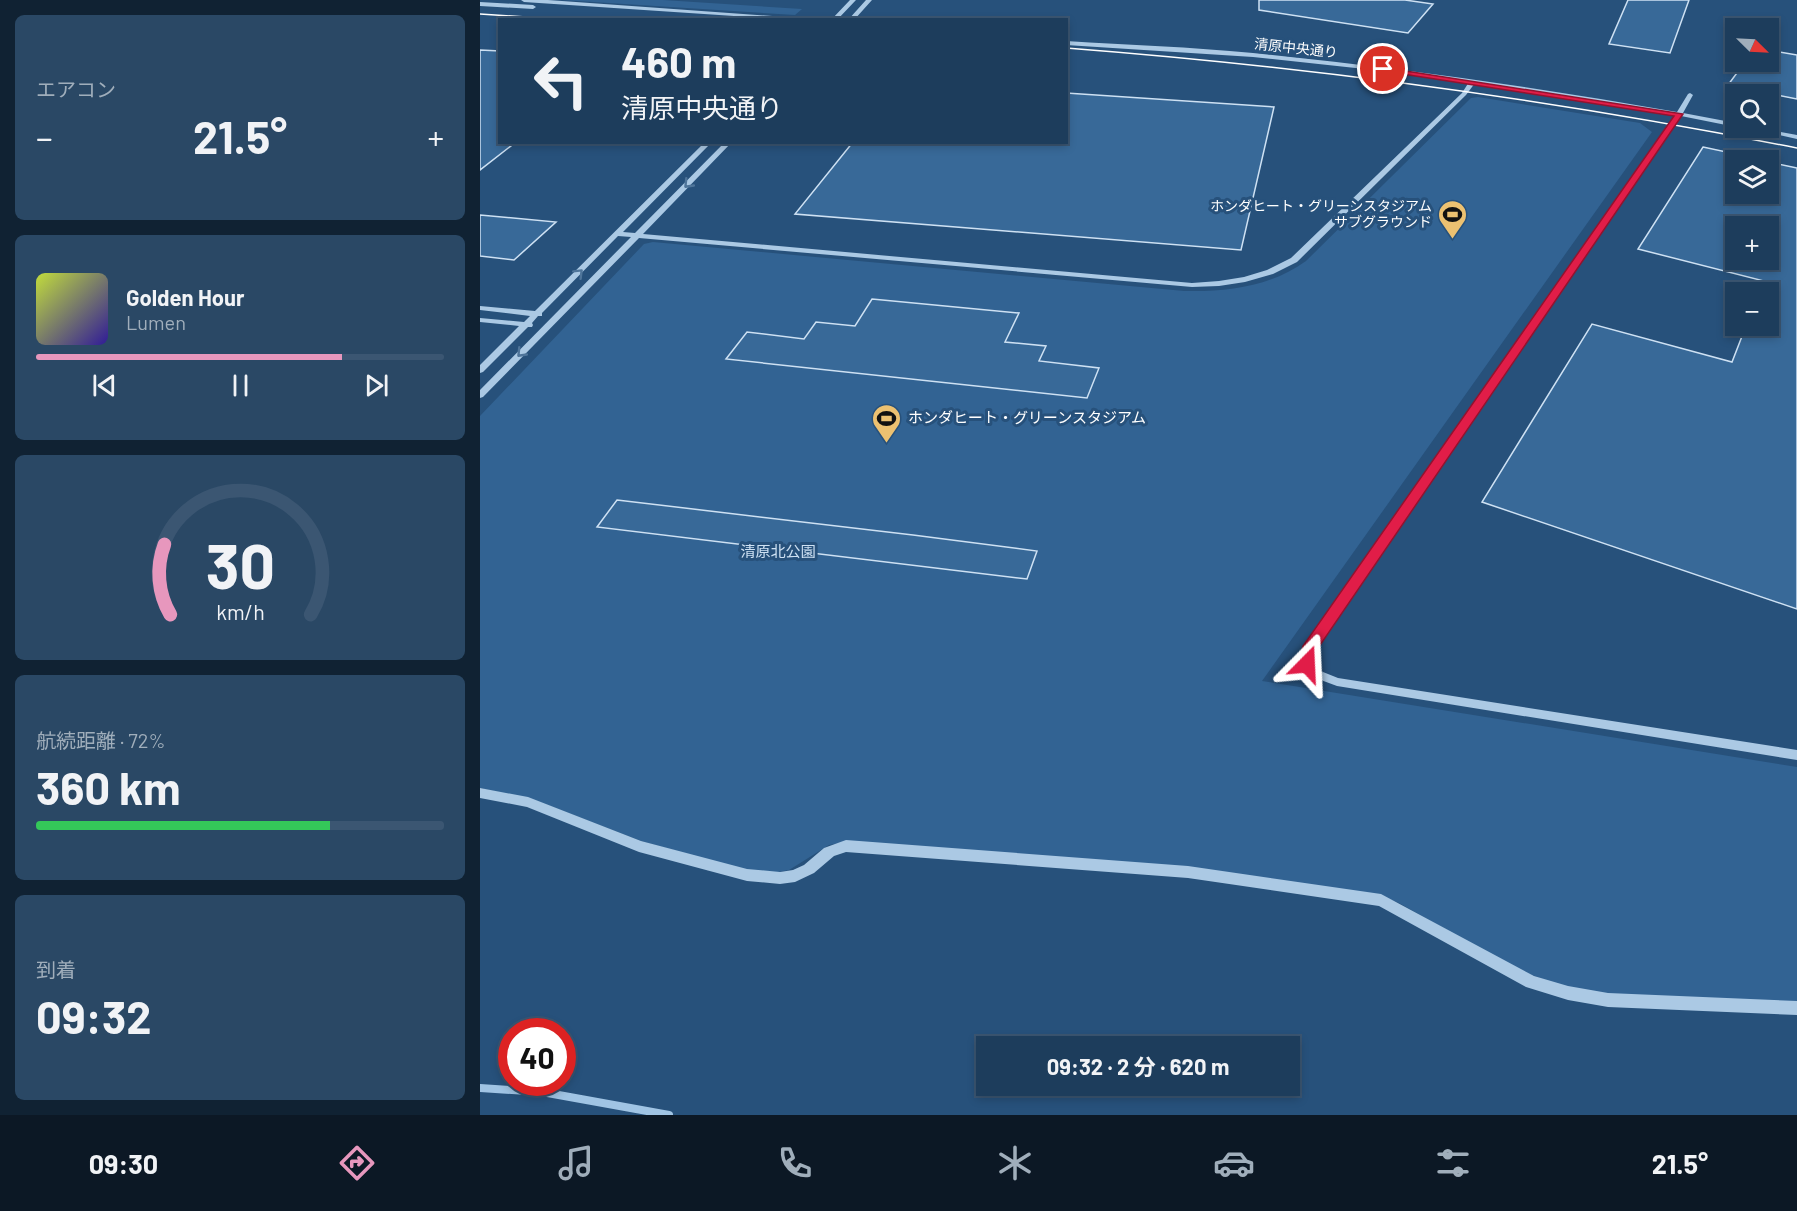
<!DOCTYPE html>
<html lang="ja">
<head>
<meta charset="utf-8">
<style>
	body { margin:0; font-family:Barlow,"Noto Sans JP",sans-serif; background:#2a4865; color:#f1f3f6; height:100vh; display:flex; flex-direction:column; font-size:22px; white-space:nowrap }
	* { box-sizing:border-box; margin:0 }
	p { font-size:20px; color:#a0aebb }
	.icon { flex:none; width:33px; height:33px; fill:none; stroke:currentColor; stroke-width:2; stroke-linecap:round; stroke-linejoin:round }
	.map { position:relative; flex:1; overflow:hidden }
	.sheet { display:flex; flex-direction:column; gap:15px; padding:15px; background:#102233; width:480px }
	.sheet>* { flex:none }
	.guide { position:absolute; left:18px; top:18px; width:570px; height:126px; border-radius:0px; box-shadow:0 3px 9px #0003,0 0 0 2px #3b5672; background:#1d3d5c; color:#f1f3f6; overflow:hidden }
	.needle { width:39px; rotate:114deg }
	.fabs { position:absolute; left:1245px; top:18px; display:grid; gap:12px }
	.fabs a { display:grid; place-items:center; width:54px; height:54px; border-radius:0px; background:#1d3d5c; box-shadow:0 3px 9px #0003,0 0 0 2px #3b5672; font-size:30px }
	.speed { position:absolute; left:18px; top:1018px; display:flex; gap:12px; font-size:30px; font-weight:700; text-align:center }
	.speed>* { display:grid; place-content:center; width:78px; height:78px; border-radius:50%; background:#1d3d5c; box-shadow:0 3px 9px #0003,0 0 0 2px #3b5672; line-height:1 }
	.speed .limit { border:9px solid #d22; background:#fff; color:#111 }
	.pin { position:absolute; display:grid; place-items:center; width:51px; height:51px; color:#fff; margin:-26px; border:3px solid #fff; border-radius:50%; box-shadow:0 2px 6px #0007 }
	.me { position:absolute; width:66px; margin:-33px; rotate:21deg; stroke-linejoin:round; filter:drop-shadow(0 0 4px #0008) }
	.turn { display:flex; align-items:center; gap:21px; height:126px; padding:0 24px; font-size:27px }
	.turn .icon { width:78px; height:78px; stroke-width:2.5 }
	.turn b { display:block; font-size:42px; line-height:51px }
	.big { font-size:45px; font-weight:700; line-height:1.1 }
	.sheet .tile { flex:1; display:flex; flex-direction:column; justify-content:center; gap:9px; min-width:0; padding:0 21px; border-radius:9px; background:#2a4865 }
	.sheet .dial { align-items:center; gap:0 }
	.dial svg { height:156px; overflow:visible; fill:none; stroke:#3b5672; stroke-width:7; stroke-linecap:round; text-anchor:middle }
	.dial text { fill:#f1f3f6; stroke:none }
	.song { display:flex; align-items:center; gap:18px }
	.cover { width:72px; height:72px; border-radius:9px; background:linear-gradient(135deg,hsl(70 70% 55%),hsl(250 70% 35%)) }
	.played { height:6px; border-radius:3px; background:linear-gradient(90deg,#e797bd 75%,#3b5672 75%) }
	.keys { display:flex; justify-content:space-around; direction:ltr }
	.heat { display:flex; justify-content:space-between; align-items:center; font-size:33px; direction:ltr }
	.charge { height:9px; border-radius:4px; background:linear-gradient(90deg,#34c759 72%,#3b5672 0) }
	.trip { position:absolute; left:496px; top:1036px; width:324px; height:60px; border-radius:0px; background:#1d3d5c; box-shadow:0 3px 9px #0003,0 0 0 2px #3b5672; font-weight:700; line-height:60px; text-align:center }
	.dock { display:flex; height:96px; justify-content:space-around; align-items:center; background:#0c1825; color:#a0aebb }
	.dock .icon { width:42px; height:42px }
	.dock .current { color:#e797bd }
	.dock b { font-size:27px; color:#f1f3f6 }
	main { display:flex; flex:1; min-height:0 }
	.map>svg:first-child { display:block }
</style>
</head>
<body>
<main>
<section class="sheet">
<div class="tile"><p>エアコン</p>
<div class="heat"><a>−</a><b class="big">21.5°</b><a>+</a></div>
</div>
<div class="tile">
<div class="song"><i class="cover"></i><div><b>Golden Hour</b><p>Lumen</p></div></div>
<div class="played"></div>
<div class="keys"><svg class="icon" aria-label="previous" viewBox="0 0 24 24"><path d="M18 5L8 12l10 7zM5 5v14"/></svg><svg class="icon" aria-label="pause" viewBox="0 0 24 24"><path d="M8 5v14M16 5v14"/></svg><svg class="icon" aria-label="next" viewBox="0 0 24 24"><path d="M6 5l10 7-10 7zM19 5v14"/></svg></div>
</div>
<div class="tile dial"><svg viewBox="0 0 100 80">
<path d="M14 69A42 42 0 1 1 86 69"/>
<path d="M14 69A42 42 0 0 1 11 33" stroke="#e797bd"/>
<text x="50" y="56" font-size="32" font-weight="700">30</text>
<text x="50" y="72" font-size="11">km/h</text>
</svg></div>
<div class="tile"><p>航続距離 · 72%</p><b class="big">360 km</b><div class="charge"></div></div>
<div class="tile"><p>到着</p><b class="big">09:32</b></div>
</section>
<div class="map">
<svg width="1317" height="1115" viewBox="0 0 1317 1115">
	<rect width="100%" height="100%" fill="#27517b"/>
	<path fill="#326393" d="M 82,0 L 183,0 L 322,9 L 315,15 Z
		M 998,97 L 1160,123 L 1172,132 L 782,681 L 1317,767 L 1317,1003 L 1133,995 L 1089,989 L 1036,969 L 919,903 L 896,894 L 360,843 L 349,845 L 309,870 L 293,873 L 264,870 L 161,841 L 57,801 L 0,788 L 0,416 L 164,244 L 173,242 L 704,291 C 747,292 790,287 826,261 L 991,98 Z"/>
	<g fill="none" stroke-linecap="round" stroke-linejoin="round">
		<path stroke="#a0c4e4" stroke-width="8" d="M 0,1088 L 62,1092 L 189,1115"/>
	</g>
	<path fill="#386998" stroke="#cee1f3" stroke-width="1.5" fill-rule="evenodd" d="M 779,0 L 925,0 L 953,4 L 928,33 L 779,10 Z
		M 1148,0 L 1209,0 L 1190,53 L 1129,44 Z
		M 0,50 L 20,51 L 20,142 L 36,142 L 0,170 Z
		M 1288,50 L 1317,55 L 1317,99 L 1248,85 L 1265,62 L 1288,62 Z
		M 586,93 L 794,107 L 761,250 L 315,214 L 373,142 L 586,142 Z
		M 1223,147 L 1256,154 L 1256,194 L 1288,194 L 1288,162 L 1317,168 L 1317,609 L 1002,502 L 1112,324 L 1252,362 L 1266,326 L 1288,326 L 1288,282 L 1158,249 ZM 1256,226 L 1288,226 L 1288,260 L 1256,260 Z
		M 0,215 L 76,222 L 34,260 L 0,256 Z
		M 392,299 L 539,313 L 525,342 L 566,346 L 559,361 L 619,368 L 607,398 L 246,359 L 267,332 L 324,339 L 336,322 L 375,326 Z
		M 137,500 L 433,535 L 557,551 L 547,579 L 117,527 Z"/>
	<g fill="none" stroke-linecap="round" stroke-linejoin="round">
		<path fill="#abc9e4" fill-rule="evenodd" d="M 41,0 L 68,0 L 347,20 L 313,20 L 44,2 Z
			M 370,0 L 376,0 L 357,20 L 351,20 Z
			M 386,0 L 392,0 L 374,20 L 368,20 Z
			M 0,2 L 53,5 L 56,7 L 53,9 L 0,6 Z
			M 586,41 C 649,45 711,47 773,53 C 915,67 1056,87 1197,112 L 1208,94 L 1210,93 L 1213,95 L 1203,113 L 1256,123 L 1256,127 L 1201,116 L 834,651 L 831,659 L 838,670 L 858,678 L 1317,750 L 1317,760 L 857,686 L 830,676 L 819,659 L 825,647 L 1195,115 L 995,83 L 986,95 L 817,262 L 793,274 L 765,282 L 739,286 L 712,287 L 159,238 L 3,397 L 0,398 L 0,390 L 151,237 L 138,236 L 62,313 L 62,316 L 58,316 L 52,323 L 53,325 L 52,327 L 48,327 L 3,372 L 0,373 L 0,365 L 39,326 L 0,322 L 0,318 L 44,322 L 50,316 L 0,310 L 0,306 L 55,311 L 225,142 L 232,142 L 143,232 L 155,233 L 245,142 L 252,142 L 163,234 L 712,283 L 739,281 L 764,277 L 787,270 L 811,258 L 982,93 L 989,82 L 894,70 L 773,57 L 586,45 Z
			M 1267,128 L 1278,128 L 1317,135 L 1317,139 Z
			M 0,788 L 48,797 L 161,841 L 267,869 L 300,872 L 313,870 L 324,865 L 344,848 L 366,840 L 708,866 L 901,894 L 1054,976 L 1088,986 L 1128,993 L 1317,1001 L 1317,1015 L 1128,1007 L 1088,1000 L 1046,987 L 899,906 L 708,878 L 366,852 L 354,856 L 334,873 L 315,882 L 300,884 L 267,881 L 159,852 L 47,807 L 0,798 Z"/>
		<path stroke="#fff" stroke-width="1.5" d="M 0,14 L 90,20
			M 586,48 C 832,67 1075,100 1317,148"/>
	</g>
	<defs><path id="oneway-chevron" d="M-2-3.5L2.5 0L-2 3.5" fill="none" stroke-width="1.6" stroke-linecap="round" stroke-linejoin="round" transform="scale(1.5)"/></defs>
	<g stroke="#4f759a">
		<use href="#oneway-chevron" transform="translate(208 184) rotate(134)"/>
		<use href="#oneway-chevron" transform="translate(99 273) rotate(-45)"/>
		<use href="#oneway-chevron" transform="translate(41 353) rotate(134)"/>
	</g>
	<path fill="#e11d48" stroke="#92132f" stroke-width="1.5" d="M 900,67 L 1203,114 L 836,651 L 832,668 L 827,670 L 819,664 L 823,646 L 1194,116 L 903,71 Z"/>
	<defs>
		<symbol id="stadium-pin" viewBox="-11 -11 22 30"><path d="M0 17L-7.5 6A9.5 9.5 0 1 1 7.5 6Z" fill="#ecc171" stroke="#27517b"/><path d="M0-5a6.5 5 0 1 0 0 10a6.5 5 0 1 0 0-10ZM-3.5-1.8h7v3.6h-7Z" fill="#111"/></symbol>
	</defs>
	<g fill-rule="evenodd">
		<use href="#stadium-pin" x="956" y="198" width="33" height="45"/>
		<use href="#stadium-pin" x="390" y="402" width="33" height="45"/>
	</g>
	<g text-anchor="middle" stroke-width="6" stroke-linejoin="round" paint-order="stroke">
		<g font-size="14" fill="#fff" stroke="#27517b">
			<text transform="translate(816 48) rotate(6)" y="5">清原中央通り</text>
		</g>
		<g font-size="14" fill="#fff" stroke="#27517b" text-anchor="end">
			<text x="952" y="211">ホンダヒート・グリーンスタジアム<tspan x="952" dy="16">サブグラウンド</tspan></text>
		</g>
		<g font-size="15" fill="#fff" stroke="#27517b" text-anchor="start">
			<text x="428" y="423">ホンダヒート・グリーンスタジアム</text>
		</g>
		<g font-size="15" fill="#cee1f3" stroke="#27517b">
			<text x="298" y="557">清原北公園</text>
		</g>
	</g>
</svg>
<div class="fabs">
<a><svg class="needle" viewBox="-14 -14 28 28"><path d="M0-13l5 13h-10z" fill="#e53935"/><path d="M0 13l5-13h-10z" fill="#a0aebb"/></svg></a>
<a><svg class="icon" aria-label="search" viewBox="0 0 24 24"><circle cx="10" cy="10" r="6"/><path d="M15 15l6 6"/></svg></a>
<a><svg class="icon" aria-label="layers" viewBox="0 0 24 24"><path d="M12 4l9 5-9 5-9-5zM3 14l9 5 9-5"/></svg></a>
<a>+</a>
<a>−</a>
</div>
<div class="speed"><div class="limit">40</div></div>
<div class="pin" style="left:903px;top:69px;background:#d93025"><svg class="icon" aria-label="arrive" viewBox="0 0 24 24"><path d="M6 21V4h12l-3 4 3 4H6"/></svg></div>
<svg class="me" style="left:827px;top:664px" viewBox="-20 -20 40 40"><path d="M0-17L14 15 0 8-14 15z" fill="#e11d48" stroke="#fff" stroke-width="4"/></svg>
<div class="trip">09:32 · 2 分 · 620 m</div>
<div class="guide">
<div class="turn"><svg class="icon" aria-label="left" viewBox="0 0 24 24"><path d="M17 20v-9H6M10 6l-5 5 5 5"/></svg><div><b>460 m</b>清原中央通り</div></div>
</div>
</div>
</main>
<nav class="dock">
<b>09:30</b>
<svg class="icon current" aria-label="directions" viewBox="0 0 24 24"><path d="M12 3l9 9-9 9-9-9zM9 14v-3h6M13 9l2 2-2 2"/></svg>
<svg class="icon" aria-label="music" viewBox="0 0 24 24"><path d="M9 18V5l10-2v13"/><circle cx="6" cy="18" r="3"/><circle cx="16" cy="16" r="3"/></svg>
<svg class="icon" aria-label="phone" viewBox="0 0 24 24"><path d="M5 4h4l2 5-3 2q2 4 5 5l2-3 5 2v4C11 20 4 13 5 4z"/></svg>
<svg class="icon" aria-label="climate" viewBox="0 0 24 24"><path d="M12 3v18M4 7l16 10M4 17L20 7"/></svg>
<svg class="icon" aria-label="car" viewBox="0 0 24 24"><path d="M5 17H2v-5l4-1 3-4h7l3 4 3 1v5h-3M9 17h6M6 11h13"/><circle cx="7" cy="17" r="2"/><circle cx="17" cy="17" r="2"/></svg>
<svg class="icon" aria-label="filters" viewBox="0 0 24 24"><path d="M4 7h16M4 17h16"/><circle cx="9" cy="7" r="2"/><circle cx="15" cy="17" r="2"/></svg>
<b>21.5°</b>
</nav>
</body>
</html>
